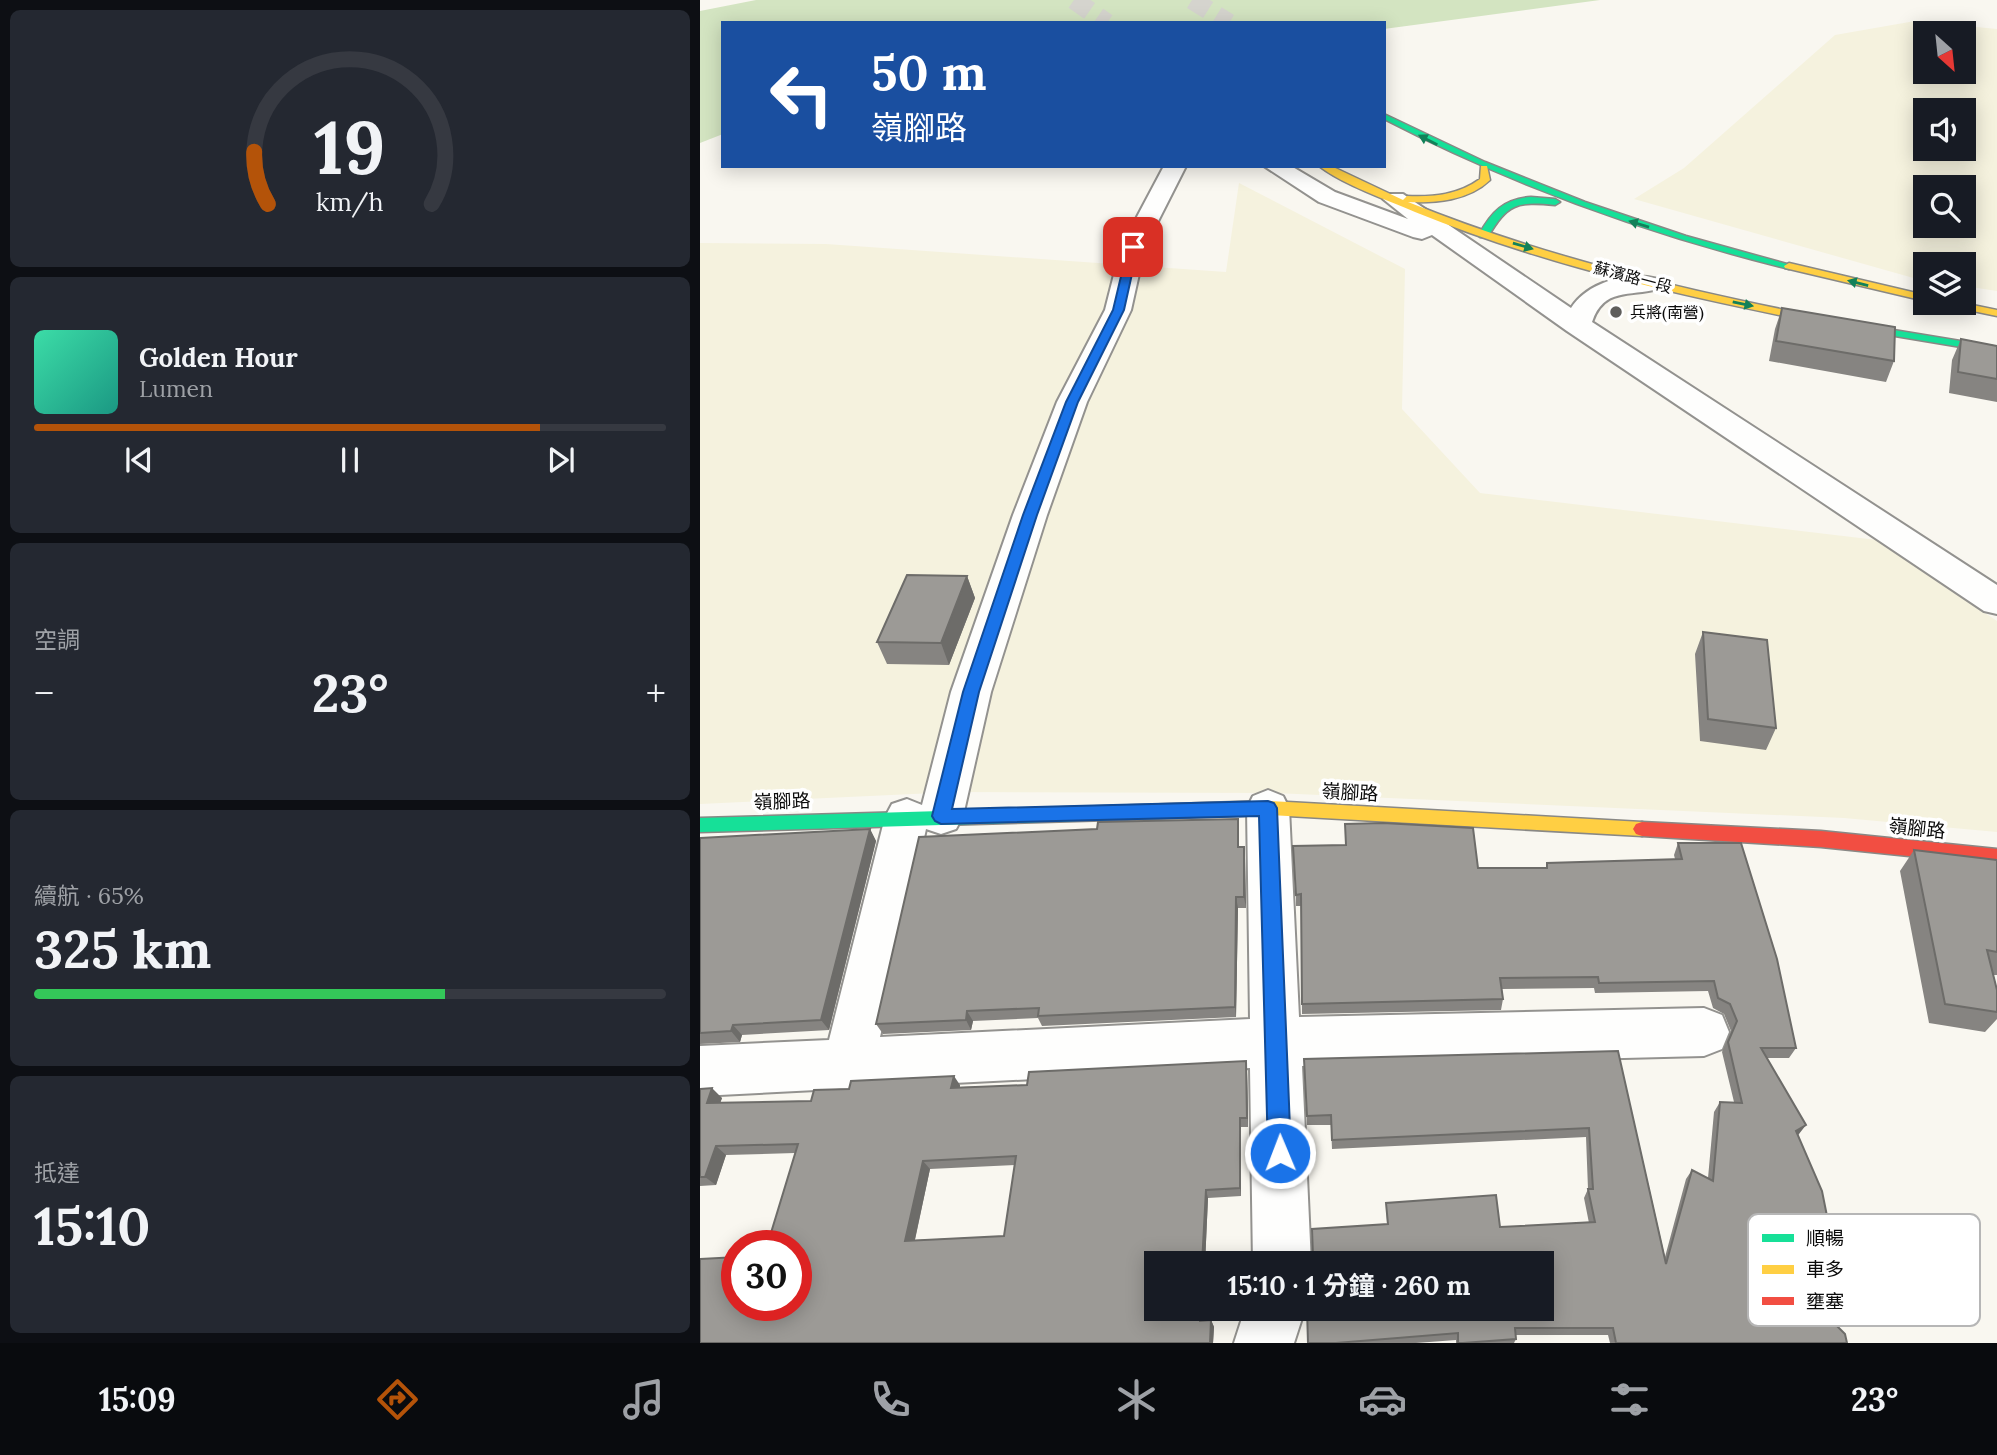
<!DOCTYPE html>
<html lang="zh-TW">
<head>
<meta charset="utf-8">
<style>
	body { margin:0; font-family:Lora,"Noto Sans TC",serif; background:#242831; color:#f1f3f6; height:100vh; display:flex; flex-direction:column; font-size:26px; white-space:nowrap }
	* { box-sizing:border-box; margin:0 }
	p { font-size:23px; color:#9ea1a6 }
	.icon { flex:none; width:38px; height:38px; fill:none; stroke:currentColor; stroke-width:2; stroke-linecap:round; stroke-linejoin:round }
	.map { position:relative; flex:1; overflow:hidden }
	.panel { display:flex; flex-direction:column; gap:10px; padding:10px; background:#0d0f14; width:700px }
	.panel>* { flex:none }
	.banner { position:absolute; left:21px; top:21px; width:665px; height:147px; border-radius:0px; box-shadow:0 4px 18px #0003; background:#1a4fa0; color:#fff; overflow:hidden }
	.needle { width:46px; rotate:153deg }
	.buttons { position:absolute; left:1213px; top:21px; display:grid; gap:14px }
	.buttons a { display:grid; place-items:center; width:63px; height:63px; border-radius:0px; background:#171b24; box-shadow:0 4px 18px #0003; font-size:35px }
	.speed { position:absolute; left:21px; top:1230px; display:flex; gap:14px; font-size:35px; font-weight:700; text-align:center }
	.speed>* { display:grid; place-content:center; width:91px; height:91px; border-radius:50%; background:#171b24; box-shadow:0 4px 18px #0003; line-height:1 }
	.speed .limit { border:10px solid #d22; background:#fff; color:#111 }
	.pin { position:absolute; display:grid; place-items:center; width:60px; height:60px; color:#fff; margin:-30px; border-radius:14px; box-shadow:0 4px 10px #0006 }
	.me { position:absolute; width:77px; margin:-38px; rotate:359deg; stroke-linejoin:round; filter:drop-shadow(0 0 5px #0008) }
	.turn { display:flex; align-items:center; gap:24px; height:147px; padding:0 35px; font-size:32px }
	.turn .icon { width:91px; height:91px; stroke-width:2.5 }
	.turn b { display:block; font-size:49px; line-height:60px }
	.big { font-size:52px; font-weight:700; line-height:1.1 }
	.panel .card { flex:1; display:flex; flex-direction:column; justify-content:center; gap:10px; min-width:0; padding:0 24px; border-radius:10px; background:#242831 }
	.panel .dial { align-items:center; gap:0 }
	.dial svg { height:182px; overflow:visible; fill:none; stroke:#363941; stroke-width:7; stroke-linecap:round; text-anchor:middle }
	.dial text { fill:#f1f3f6; stroke:none }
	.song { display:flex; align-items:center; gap:21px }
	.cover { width:84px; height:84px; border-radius:10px; background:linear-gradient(135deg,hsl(160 70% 55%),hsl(170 70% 35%)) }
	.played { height:7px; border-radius:4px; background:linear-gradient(90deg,#b45309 80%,#363941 80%) }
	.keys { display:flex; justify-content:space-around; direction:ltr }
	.heat { display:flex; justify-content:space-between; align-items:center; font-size:38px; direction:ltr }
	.charge { height:10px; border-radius:5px; background:linear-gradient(90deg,#34c759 65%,#363941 0) }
	.trip { position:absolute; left:444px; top:1251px; width:410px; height:70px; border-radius:0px; background:#171b24; box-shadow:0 4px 18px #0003; font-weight:700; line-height:70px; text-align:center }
	.tab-bar { display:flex; height:112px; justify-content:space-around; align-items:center; background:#090b0e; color:#9ea1a6 }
	.tab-bar .icon { width:49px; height:49px }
	.tab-bar .selected { color:#b45309 }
	.tab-bar b { font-size:32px; color:#f1f3f6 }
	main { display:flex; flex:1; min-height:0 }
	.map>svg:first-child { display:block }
</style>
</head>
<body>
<main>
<section class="panel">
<div class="card dial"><svg viewBox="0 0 100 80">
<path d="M14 69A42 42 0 1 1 86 69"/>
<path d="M14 69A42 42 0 0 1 8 46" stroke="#b45309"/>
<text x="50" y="56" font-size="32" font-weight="700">19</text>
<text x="50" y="72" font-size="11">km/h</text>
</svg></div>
<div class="card">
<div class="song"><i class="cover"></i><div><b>Golden Hour</b><p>Lumen</p></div></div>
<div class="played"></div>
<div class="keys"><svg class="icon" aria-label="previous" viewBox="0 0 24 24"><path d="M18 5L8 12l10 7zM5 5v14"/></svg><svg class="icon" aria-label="pause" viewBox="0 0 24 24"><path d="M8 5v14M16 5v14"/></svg><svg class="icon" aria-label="next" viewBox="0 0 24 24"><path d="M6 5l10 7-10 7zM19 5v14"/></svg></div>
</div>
<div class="card"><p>空調</p>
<div class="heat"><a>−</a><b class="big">23°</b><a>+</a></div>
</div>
<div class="card"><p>續航 · 65%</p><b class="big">325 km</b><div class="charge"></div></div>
<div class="card"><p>抵達</p><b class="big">15:10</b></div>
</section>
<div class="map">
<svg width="1297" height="1343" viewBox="0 0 1297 1343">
	<rect width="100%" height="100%" fill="#f9f7f0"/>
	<path fill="#f5f2de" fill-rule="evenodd" d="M 1215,21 L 1297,29 L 1297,291 L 1264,286 L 1264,264 L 1225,264 L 1225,280 L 1217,279 L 934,199 L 984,168 L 1135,35 ZM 1225,33 L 1264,33 L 1264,72 L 1225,72 ZM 1225,110 L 1264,110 L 1264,149 L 1225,149 ZM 1225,187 L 1264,187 L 1264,226 L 1225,226 Z
		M 539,183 L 705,269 L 702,409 L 780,493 L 1177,540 L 1297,621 L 1297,832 L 1144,818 L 574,793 L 256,792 L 0,804 L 0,243 L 126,244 L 526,272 Z"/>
	<path fill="#d3e4c1" d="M 56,0 L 900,0 L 684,29 L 684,23 L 23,23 L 23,134 L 0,143 L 0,11 Z"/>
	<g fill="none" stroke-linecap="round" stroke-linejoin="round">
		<path stroke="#d5d4ce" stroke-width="19" stroke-dasharray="19 10" stroke-linecap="butt" d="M 374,0 L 407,23
			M 492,0 L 529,23"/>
		<defs>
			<path id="street" d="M 464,166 L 486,166 L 445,247 L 431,310 L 387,402 L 347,515 L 291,692 L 263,816 L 256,829 L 241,834 L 226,829 L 180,1037 L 550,1019 L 547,808 L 553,796 L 568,790 L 583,796 L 589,808 L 599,1017 L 1004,1008 L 1022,1015 L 1029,1032 L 1022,1049 L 1004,1056 L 602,1066 L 611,1264 L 553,1264 L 550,1068 L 0,1096 L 0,1046 L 129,1040 L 185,817 L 192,804 L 207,799 L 222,805 L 251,692 L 313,515 L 357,402 L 405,310 L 421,247 Z
				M 564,166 L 591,166 L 635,192 L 708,219 L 683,199 L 687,194 L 703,194 L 871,308 C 888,282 927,271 958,279 L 962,284 L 958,289 C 929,297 904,287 892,322 L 1297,585 L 1297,614 L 1284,611 L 867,331 L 732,235 L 722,239 L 713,237 L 619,202 Z
				M 545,1309 L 605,1309 L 594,1343 L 534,1343 Z"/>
			<path id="fast" d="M 684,114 L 785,162 L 885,202 L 986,236 L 1094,266 L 1089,269 C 948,234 814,186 684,119 Z
				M 831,197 L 855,199 L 860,202 L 855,205 C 817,201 807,204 788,237 L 780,237 L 779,235 C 791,212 804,199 831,197 Z
				M 1151,323 L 1297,347 L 1297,353 L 1147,328 L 1145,326 Z
				M 411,806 L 417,808 L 420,813 L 417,818 L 411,820 L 0,832 L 0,818 Z"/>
			<path id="slow" d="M 619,166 L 631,166 L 703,200 L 707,196 C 734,197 758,195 780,179 L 781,166 L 787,166 L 790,180 C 768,201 736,203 708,202 C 851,260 1000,294 1151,323 L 1157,326 L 1151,329 C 1003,301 855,269 715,212 C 685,199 644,185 619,166 Z
				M 1089,263 L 1225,295 L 1225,301 L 1085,268 L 1084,266 Z
				M 1243,303 L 1263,303 L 1297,310 L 1297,316 L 1244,305 Z
				M 568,801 L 942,822 L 948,824 L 951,829 L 948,834 L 942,836 L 568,815 L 411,820 L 405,818 L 402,813 L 405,808 L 411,806 Z"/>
			<path id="jam" d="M 942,822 L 1121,831 L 1297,849 L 1297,865 L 1121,847 L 942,836 L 936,834 L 933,829 L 936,824 Z"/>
		</defs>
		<use href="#street" stroke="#93928f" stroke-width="4"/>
		<use href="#fast" stroke="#898885" stroke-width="3"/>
		<use href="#slow" stroke="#898885" stroke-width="3"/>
		<use href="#jam" stroke="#898885" stroke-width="3"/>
		<use href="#street" fill="#fefefd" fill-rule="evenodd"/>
		<use href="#fast" fill="#16e098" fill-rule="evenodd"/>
		<use href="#slow" fill="#ffcf43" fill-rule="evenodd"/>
		<use href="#jam" fill="#f24e42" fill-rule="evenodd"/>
	</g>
	<path fill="#868481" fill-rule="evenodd" d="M 1082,308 L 1194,361 L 1186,382 L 1069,361 L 1075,329 Z
		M 1261,339 L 1297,346 L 1297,402 L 1249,393 L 1252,360 Z
		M 267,576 L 275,598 L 249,665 L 187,664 L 177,642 Z
		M 1003,632 L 1076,728 L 1066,750 L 1000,741 L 995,654 Z
		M 170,829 L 176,841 L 129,1030 L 42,1035 L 40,1042 L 0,1044 L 0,838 Z
		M 539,830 L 539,847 L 544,847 L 545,858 L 546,908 L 538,908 L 536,1017 L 342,1026 L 338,1018 L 273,1021 L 271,1030 L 183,1034 L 176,1024 Z
		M 978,843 L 1096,1048 L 1089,1058 L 1067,1058 L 1099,1134 L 1098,1135 L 1126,1315 L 1147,1343 L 910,1343 L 908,1335 L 816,1335 L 816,1339 L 814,1343 L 756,1343 L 756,1340 L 716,1343 L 608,1343 L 687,1224 L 686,1203 L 800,1227 L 889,1223 L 884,1198 L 888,1189 L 886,1137 L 632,1149 L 631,1125 L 607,1125 L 604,1059 L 918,1051 L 965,1257 L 986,1179 L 992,1170 L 1008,1178 L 1014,1112 L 1020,1102 L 1034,1102 L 1022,1052 L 1031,1031 L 1024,1014 L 1013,1008 L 1008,991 L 895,993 L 894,988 L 802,989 L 803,999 L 801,1010 L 602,1014 L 601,906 L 596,906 L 596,895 L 778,868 L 846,868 L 847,863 L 975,859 L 974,855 Z
		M 1214,850 L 1297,860 L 1297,975 L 1293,975 L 1297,990 L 1297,1019 L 1285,1032 L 1229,1023 L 1200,871 Z
		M 547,1071 L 548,1127 L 541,1127 L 541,1196 L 508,1198 L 505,1264 L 457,1264 L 457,1309 L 503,1309 L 502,1320 L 511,1320 L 514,1327 L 513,1343 L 0,1343 L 96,1306 L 95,1153 L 26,1155 L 16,1185 L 0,1186 L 0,1089 L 22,1098 L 20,1103 L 111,1101 L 260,1085 L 260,1087 L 327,1085 ZM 315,1165 L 304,1236 L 215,1240 L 230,1169 Z"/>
	<path fill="#6d6c69" d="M 267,576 L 275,598 L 249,665 L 241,643 Z
		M 538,819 L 539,830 L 539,858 L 538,847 Z
		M 170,829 L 176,841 L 129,1030 L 121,1020 Z
		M 544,847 L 545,858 L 546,908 L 544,897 Z
		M 536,897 L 538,908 L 536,1017 L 535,1007 Z
		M 267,1011 L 273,1021 L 271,1030 L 266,1020 Z
		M 33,1025 L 42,1035 L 40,1042 L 31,1031 Z
		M 546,1061 L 547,1071 L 548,1127 L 547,1118 Z
		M 254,1076 L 260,1085 L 258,1097 L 251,1088 Z
		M 12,1088 L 22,1098 L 17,1112 L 7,1103 Z
		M 540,1118 L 541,1127 L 541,1196 L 540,1188 Z
		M 1106,1125 L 1099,1134 L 1089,1140 L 1096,1131 Z
		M 16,1146 L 26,1155 L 16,1185 L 5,1177 Z
		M 223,1161 L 230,1169 L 213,1248 L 205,1241 Z
		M 506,1190 L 508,1198 L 505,1264 L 502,1264 Z
		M 500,1309 L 503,1309 L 502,1327 L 500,1321 Z
		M 511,1320 L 514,1327 L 513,1343 L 510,1343 Z"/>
	<path fill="#9c9a96" stroke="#6d6c69" stroke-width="2" fill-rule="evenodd" d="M 1082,308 L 1195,327 L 1194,361 L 1076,341 Z
		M 1261,339 L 1297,346 L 1297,379 L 1258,372 Z
		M 207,575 L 267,576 L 241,643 L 177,642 Z
		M 1003,632 L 1067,640 L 1076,728 L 1008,719 Z
		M 538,819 L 538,847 L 544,847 L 544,897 L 536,897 L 535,1007 L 338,1016 L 339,1008 L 267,1011 L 266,1020 L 176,1024 L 219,837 L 397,829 L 398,822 Z
		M 683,823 L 773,828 L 778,868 L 847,868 L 847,863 L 982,859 L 978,843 L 1041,843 L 1077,959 L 1096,1048 L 1061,1048 L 1106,1125 L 1096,1131 L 1122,1191 L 1130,1231 L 1147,1232 L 1151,1253 L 1126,1315 L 1145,1334 L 1147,1343 L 916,1343 L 913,1328 L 815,1328 L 816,1339 L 763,1343 L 758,1343 L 758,1333 L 636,1343 L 608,1343 L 607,1309 L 842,1309 L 842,1264 L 605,1264 L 605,1259 L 613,1256 L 612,1229 L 688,1224 L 686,1203 L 796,1195 L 800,1227 L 895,1222 L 888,1189 L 893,1189 L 889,1128 L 632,1140 L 631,1115 L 607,1116 L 604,1059 L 918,1051 L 966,1264 L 992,1170 L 1013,1181 L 1020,1102 L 1042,1103 L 1028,1042 L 1037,1021 L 1030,1004 L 1018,998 L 1014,981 L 899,983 L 898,977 L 800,978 L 803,999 L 602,1004 L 601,894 L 596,895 L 593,846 L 646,845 L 645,824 Z
		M 170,829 L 121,1020 L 33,1025 L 31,1031 L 0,1033 L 0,838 Z
		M 1214,850 L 1297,860 L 1297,952 L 1287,950 L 1297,990 L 1297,1012 L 1245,1004 Z
		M 546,1061 L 547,1118 L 540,1118 L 540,1188 L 506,1190 L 502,1264 L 457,1264 L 457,1309 L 500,1309 L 500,1321 L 511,1320 L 510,1343 L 0,1343 L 0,1259 L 37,1257 L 37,1306 L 96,1306 L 96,1246 L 67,1246 L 98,1144 L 16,1146 L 5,1177 L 0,1177 L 0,1089 L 12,1088 L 7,1103 L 111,1101 L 114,1090 L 149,1089 L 151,1081 L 254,1076 L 251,1088 L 327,1085 L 329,1072 ZM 316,1156 L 304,1236 L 205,1241 L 223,1161 Z"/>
	<defs><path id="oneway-solid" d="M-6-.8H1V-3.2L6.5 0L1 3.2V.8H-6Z" transform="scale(1.75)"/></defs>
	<g fill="#128159">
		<use href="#oneway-solid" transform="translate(728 140) rotate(-153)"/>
		<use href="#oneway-solid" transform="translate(939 224) rotate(-163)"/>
		<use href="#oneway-solid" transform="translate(823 246) rotate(16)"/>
		<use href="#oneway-solid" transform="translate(1158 283) rotate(-166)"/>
		<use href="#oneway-solid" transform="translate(1043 304) rotate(12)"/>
	</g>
	<path fill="#1a73e8" stroke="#114b97" stroke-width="2" d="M 433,244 L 438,247 L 424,310 L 378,402 L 337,515 L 279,692 L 252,809 L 568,801 L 574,803 L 577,808 L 591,1153 L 588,1161 L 580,1164 L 572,1161 L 568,1153 L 559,816 L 241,824 L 235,821 L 232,816 L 263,692 L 323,515 L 366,402 L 413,310 L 428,247 Z"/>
	<circle fill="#5f5e5c" stroke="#fff" stroke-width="2.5" cx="916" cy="312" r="7"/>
	<g text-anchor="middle" stroke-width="7" stroke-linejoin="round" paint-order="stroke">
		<g font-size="16" fill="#0c0c0c" stroke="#fff">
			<text transform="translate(933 277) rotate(15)" y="6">蘇濱路一段</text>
		</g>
		<g font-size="16" fill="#0c0c0c" stroke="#fff" text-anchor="start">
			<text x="930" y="318">兵將(南營)</text>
		</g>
		<g font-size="19" fill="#0c0c0c" stroke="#fff">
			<text transform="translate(650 792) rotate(3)" y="7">嶺腳路</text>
			<text transform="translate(82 801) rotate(-2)" y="7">嶺腳路</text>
			<text transform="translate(1217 828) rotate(6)" y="7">嶺腳路</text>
		</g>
	</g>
	<rect x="1048" y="1214" width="232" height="112" rx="10" fill="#fff" stroke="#b6b6b6" stroke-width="2"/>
	<rect x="1062" y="1234" width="32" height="8" fill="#16e098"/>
	<rect x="1062" y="1265" width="32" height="9" fill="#ffcf43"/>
	<rect x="1062" y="1297" width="32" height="8" fill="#f24e42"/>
	<g font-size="19" fill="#0c0c0c">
		<text x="1106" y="1245">順暢</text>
		<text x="1106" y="1276">車多</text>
		<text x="1106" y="1308">壅塞</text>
	</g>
</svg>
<div class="buttons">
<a><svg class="needle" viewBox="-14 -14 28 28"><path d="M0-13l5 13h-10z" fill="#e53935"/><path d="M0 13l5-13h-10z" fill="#9ea1a6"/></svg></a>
<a><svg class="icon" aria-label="sound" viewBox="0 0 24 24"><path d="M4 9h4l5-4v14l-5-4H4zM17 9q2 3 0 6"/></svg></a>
<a><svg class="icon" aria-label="search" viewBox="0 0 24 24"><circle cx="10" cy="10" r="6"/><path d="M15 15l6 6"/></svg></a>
<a><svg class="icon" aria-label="layers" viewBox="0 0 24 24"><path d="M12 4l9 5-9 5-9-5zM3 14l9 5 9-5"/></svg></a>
</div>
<div class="speed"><div class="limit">30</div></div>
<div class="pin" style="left:433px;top:247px;background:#d93025"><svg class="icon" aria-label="arrive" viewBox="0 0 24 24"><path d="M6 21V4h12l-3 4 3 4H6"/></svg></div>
<svg class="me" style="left:580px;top:1153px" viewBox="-20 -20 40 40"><circle r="17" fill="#1a73e8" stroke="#fff" stroke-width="3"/><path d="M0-11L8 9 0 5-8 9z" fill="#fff"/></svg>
<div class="trip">15:10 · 1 分鐘 · 260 m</div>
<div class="banner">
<div class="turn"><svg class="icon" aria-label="left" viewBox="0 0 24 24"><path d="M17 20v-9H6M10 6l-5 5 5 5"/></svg><div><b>50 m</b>嶺腳路</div></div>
</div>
</div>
</main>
<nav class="tab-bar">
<b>15:09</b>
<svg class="icon selected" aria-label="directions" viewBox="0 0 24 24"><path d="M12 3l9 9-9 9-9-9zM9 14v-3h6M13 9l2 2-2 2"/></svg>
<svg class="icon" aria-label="music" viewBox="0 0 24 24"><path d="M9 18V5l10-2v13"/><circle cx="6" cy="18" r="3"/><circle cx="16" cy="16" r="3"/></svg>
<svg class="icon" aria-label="phone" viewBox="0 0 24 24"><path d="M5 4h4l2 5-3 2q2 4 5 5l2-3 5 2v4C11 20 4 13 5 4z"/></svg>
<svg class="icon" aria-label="climate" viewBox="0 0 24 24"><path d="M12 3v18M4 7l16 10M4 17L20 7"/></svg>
<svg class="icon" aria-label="car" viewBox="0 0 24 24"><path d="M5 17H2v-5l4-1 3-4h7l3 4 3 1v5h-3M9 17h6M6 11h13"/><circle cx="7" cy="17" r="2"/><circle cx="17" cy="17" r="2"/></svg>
<svg class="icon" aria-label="filters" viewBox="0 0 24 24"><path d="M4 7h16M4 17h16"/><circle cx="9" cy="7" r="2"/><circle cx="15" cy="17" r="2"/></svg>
<b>23°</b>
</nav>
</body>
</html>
